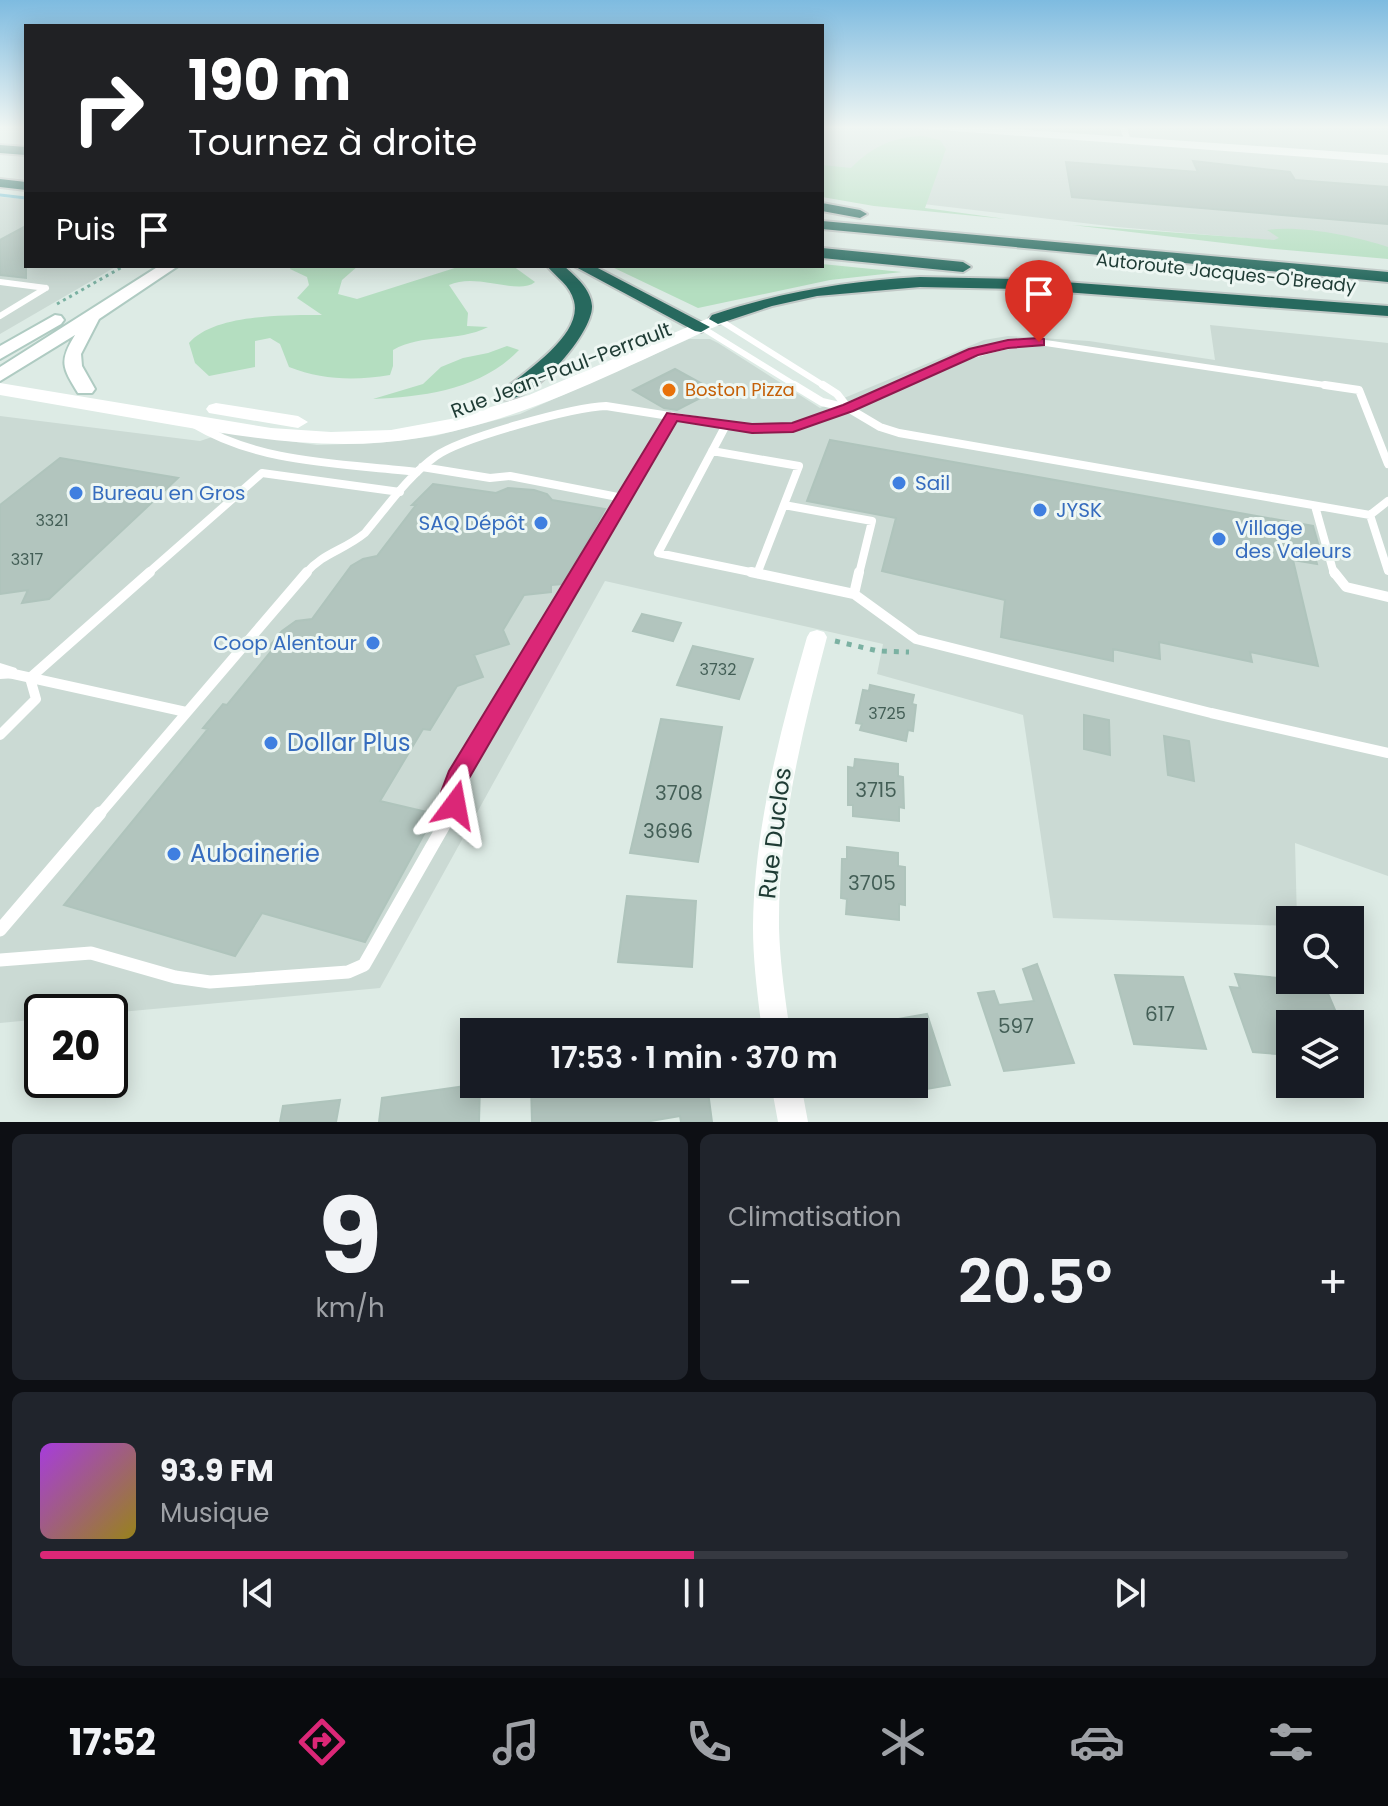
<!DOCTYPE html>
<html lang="fr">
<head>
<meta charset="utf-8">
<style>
	body { margin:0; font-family:Poppins,sans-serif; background:#20242c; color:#f1f3f6; height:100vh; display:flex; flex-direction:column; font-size:30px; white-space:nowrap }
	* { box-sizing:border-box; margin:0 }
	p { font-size:26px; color:#9ea1a6 }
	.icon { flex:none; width:44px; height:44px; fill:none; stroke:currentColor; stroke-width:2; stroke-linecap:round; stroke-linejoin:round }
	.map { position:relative; height:1122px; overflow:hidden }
	.side { display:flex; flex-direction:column; gap:12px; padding:12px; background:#0d0f14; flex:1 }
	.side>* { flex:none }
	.banner { position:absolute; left:24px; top:24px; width:800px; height:244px; border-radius:0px; box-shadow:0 4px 20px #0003; background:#202124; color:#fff; overflow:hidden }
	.buttons { position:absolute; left:1276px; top:906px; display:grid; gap:16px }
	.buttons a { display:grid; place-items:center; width:88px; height:88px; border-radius:0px; background:#171b24; box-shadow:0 4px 20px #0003; font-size:40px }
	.speed { position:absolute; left:24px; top:994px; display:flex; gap:16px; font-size:40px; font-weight:700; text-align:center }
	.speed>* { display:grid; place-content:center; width:104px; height:104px; border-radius:50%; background:#171b24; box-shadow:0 4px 20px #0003; line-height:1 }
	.speed .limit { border:4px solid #111; border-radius:12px; background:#fff; color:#111 }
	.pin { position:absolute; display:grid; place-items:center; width:68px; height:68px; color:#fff; margin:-82px -34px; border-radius:50% 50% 50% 0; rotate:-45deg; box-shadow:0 0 8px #0007 }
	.pin .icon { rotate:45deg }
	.me { position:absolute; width:88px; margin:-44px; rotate:13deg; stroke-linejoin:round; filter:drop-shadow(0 0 6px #0008) }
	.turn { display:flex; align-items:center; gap:28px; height:168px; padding:0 32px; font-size:36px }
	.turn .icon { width:104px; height:104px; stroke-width:2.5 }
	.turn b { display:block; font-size:56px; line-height:68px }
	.then { display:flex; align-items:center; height:76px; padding:0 32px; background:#0003; gap:16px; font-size:30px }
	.big { font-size:60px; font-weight:600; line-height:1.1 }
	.side .card { flex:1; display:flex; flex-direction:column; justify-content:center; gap:12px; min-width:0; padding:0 28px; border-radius:12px; background:#20242c }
	.side .dial { align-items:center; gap:0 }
	.dial b { font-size:104px; line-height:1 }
	.song { display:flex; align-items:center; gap:24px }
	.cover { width:96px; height:96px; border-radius:12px; background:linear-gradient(135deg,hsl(280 70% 55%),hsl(50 70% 35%)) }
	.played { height:8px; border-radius:4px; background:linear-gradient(90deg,#db2777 50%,#363941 50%) }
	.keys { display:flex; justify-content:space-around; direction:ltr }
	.heat { display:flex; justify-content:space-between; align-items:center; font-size:44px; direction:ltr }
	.side .tiles { flex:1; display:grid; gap:12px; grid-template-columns:1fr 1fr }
	.card:last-child { grid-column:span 2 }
	.trip { position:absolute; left:460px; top:1018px; width:468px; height:80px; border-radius:0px; background:#171b24; box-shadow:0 4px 20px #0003; font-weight:600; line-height:80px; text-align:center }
	.menu { display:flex; height:128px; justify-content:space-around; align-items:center; background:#090b0e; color:#9ea1a6 }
	.menu .icon { width:56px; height:56px }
	.menu .on { color:#db2777 }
	.menu b { font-size:36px; color:#f1f3f6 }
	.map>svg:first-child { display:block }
</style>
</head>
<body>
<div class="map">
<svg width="1388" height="1122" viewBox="0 0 1388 1122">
	<rect width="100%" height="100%" fill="#ddebe5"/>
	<path fill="#cbdad4" d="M 822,126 L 1388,126 L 1388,250 L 1117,227 L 822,192 Z
		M 0,197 L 26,199 L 26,266 L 117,266 L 0,334 Z
		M 1210,325 L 1388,343 L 1388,876 L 1295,843 L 1297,920 L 1290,920 L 1290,926 L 1053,918 L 1023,715 L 877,674 L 883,644 L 605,581 L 380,988 L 110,1013 L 42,1012 L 42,1019 L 0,1023 L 0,416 L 200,441 L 227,432 L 317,445 L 378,443 L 435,436 L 520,414 L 689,339 L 710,339 L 718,343 L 820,408 L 984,340 L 1008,336 L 1089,341 L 1215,360 Z"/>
	<path fill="#b4dec0" d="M 923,136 L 940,140 L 946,149 L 925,208 L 1006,219 L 874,206 L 822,197 L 822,165 L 851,168 C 873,146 893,137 923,136 Z
		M 1072,225 L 1274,240 L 1279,238 L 1267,230 C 1301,225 1355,236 1388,247 L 1388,259 L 1275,249 Z
		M 822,264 L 902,272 L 830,280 L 698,308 L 610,266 Z
		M 291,266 L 358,266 L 342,280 L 338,294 L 357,299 L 461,266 L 513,266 L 535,282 C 518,296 477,272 449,285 L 468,313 L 467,326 L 488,327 C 456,343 423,333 393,350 L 393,366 L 390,375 C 355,381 322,380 289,367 L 280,344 L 270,338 L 255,341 L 255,367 L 209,376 L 195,363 L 189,343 C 214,314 285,315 322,315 L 297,298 L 309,285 L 307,277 L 290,269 Z
		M 507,346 L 519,350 C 482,389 425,397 373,399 L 423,384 L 441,367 L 463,358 L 488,353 Z"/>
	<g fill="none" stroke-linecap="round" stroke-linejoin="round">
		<path stroke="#7fc5d5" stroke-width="3" d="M 0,195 L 26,198"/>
	</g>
	<path fill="#b2c5be" stroke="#afc4bc" stroke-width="2" d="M 1193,161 L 1290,172 L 1295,180 L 1388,187 L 1388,224 L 1072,197 L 1066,162 L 1198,172 Z
		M 26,226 L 26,278 L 0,275 L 0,240 Z
		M 675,369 L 706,386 L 702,388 L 706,390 L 697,395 L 702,397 L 677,410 L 664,408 L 633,390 Z
		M 830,440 L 1313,526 L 1319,547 L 1312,546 L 1317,564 L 1293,560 L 1318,666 L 1250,652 L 1252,662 L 1159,642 L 1160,659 L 1113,649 L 1113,661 L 1001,637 L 1005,600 L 882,571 L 896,518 L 807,501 Z
		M 60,458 L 178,478 L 49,599 L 22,603 L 28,590 L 0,594 L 0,505 Z
		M 433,484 L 496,493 L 508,488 L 534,490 L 547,494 L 552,500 L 605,509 L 563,584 L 551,585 L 551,592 L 524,595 L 503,630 L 509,644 L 474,655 L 483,677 L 457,686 L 430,730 L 423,729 L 380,801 L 435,814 L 365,942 L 262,913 L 235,956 L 64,905 L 208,729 L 203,728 L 223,704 L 227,705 L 273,649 L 268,648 L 282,631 L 296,621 L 312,619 L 351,566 L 363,559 L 377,556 L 416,505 L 412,505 Z
		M 642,614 L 681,623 L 673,641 L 633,631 Z
		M 693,646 L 753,659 L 739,699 L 677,685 Z
		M 870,685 L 914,695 L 912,704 L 916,705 L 913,731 L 908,730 L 906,741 L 860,730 L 862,724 L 856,723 L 863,690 L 869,691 Z
		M 1084,715 L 1109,720 L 1110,755 L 1084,749 Z
		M 661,719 L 722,727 L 698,862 L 630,853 Z
		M 1164,736 L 1189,741 L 1194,781 L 1168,775 Z
		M 855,759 L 898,764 L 898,776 L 903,777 L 904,808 L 899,807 L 899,821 L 853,816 L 853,805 L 848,805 L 848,767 L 854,768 Z
		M 847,847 L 898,853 L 898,866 L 905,867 L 905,905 L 899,904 L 899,920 L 846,914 L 847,899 L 841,898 L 842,859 L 847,859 Z
		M 627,896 L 696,901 L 692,967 L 618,962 Z
		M 1037,964 L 1074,1063 L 1004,1071 L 978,993 L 994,991 L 999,1005 L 1034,1001 L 1023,969 Z
		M 1235,974 L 1323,982 L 1341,1024 L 1290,1024 L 1290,1055 L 1253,1052 L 1230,987 L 1240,988 Z
		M 1115,975 L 1183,977 L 1206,1049 L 1134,1044 Z
		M 927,1014 L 950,1085 L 914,1091 L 914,1032 L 876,1032 L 875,1023 Z
		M 480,1084 L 479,1122 L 379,1122 L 382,1098 Z
		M 531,1084 L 707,1084 L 712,1122 L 681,1122 L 680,1116 L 645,1122 L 532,1122 Z
		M 340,1100 L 336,1122 L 280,1122 L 283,1106 Z"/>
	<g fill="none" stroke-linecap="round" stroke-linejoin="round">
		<defs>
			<path id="secondary" d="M 159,266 L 178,266 L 99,319 L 81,354 L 82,366 L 95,389 L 92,393 L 78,393 C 62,367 59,361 75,335 L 0,381 L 0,367 Z
				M 55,315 L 61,316 L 64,320 L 61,324 L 0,359 L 0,346 Z"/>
			<path id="motorway" d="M 0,145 L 26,147 L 26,155 L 0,153 Z
				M 0,179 L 26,182 L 26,190 L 0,187 Z
				M 822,203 L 860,210 L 867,214 L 860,218 L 822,211 Z
				M 822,221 L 1388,272 L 1388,282 L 822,229 Z
				M 822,248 L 963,262 L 971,267 L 963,272 L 822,258 Z
				M 547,266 L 564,266 C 576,277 591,289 592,306 C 593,334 529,406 502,399 L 499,395 L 502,391 C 525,372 583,335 574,301 C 570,285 557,278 547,266 Z
				M 574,266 L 594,266 L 710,327 L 701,332 L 695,331 Z
				M 920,277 L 1024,279 L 1388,306 L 1388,316 L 1024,289 L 920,287 L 817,296 L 772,306 L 718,324 L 709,319 L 712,315 C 781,292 847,281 920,277 Z"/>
		</defs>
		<use href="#secondary" stroke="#afcbc2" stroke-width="4"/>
		<use href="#motorway" stroke="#c0c8c6" stroke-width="4"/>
		<path stroke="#7bb1a2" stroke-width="3" stroke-dasharray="3 4" stroke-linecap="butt" d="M 57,304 L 124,266"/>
		<path stroke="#7bb1a2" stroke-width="5" stroke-dasharray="5 7" stroke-linecap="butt" d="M 835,641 L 878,651 L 909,652"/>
		<path stroke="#fff" stroke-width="6" d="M 0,282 L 46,288
			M 0,316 L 46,288
			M 718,319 L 826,387
			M 701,327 L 798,387
			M 896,387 C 945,365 984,346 1039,342 L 1338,387"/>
		<path stroke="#fff" stroke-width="8" d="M 794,385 L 822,402 L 848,408 L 880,427 L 899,433 L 1370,515 L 1388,501
			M 823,385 L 837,394 L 848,408
			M 1325,385 L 1359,390 L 1388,464
			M 194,424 C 261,464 341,463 417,472
			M 726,425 L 658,553 L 760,574
			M 712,451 L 799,466 L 757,574
			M 422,467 L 490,478 L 510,476 L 623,498
			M 784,505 L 872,521 L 859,574
			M 1315,506 L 1334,574
			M 1370,515 L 1388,571
			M 147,574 L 262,473 L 400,492
			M 305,574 C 324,552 343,551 365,533 C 387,507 408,476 436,456 C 461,438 574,407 606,406 L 752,429 L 793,428 L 900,385
			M 578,574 L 672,416"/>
		<path stroke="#fff" stroke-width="10" d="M 751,572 L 854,594 L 916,639 L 1211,713 L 1388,753
			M 1334,572 L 1346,587 L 1388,597
			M 854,594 L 859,572
			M 9,673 L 186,712
			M 30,678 L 150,572
			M 0,735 L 36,699 L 30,678
			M 99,815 L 307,572
			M 449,815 C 456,803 453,791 457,778 L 579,572"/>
		<path stroke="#fff" stroke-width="13" d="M 0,930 L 100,813
			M 0,960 L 91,953 L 175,977 L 210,982 L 348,972 L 364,965 L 451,813"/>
		<path fill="#fff" fill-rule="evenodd" d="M 1119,126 L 1127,126 L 1131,142 L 1125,142 Z
			M 817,630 L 824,632 L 827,637 C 802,732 778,829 779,928 C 780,963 785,997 790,1032 L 762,1032 C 758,997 753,963 753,927 C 754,828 780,732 807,637 L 810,632 Z
			M 0,663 L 16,668 L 19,673 L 16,678 L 0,679 Z
			M 771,1084 L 801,1084 L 808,1122 L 778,1122 Z"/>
		<path fill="#fff" fill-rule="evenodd" d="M 920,126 L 970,126 L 1388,155 L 1388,163 L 926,129 Z
			M 718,314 L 724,315 L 727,319 L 724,323 C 625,366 527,421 419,438 C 337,452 255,439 173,425 C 115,415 58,405 0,395 L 0,383 L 271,428 L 331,432 L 391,430 L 456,418 L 529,395 Z
			M 216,403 L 298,416 L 308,422 L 298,428 L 209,413 L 206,409 L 209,405 Z"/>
		<use href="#secondary" fill="#fff" fill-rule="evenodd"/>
		<use href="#motorway" fill="#27695e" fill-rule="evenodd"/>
	</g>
	<linearGradient id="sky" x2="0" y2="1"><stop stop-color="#7ebbe0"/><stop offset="0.45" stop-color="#f0f6f3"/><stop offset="1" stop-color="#f0f6f3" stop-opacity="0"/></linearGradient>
	<rect width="1388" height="283" fill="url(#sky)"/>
	<path fill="#db2777" stroke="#8e194d" stroke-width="2" d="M 1039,338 L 1044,339 L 1044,345 L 1008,348 L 978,355 L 853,411 L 793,432 L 752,433 L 677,421 L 468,780 L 464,812 L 455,815 L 447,812 L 441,792 L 449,771 L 667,413 L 752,424 L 792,423 L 843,405 L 969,349 L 1008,340 Z"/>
	<circle fill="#e8710a" stroke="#eef7f3" stroke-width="3" cx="669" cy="390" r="8"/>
	<g fill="#3f7fe0" stroke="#eef7f3" stroke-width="3">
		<circle cx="899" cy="483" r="8"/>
		<circle cx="76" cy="493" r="8"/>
		<circle cx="1040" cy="510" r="8"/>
		<circle cx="541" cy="523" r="8"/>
		<circle cx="1219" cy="539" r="8"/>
		<circle cx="373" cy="643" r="8"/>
		<circle cx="271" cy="743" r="8"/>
		<circle cx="174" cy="854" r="8"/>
	</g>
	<g text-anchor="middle" stroke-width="6" stroke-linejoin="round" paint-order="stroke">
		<g font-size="16" fill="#435e56">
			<text x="52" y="526">3321</text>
			<text x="27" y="565">3317</text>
			<text x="718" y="675">3732</text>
			<text x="887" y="719">3725</text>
		</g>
		<g font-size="18" fill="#1e3b34" stroke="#eef7f3">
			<text transform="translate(1226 273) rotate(6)" y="6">Autoroute Jacques-O'Bready</text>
		</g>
		<g font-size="18" fill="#c56008" stroke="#eef7f3" text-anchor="start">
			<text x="685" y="396">Boston Pizza</text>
		</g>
		<g font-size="20" fill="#1e3b34" stroke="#eef7f3">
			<text transform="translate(561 370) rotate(-21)" y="7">Rue Jean-Paul-Perrault</text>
		</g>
		<g font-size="20" fill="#366cbe" stroke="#eef7f3" text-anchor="start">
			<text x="915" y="490">Sail</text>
			<text x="92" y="500">Bureau en Gros</text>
			<text x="1056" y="517">JYSK</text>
			<text x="525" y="530" text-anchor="end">SAQ Dépôt</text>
			<text x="1235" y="535">Village<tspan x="1235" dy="23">des Valeurs</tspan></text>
			<text x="357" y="650" text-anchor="end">Coop Alentour</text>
		</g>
		<g font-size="20" fill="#435e56">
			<text x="876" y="797">3715</text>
			<text x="679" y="800">3708</text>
			<text x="668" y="838">3696</text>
			<text x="872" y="890">3705</text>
			<text x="1160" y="1021">617</text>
			<text x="1016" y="1033">597</text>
		</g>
		<g font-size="24" fill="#366cbe" stroke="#eef7f3" text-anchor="start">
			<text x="287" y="751">Dollar Plus</text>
			<text x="190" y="862">Aubainerie</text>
		</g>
		<g font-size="24" fill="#1e3b34" stroke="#eef7f3">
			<text transform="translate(775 833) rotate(-83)" y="8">Rue Duclos</text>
		</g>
	</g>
</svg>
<div class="buttons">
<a><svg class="icon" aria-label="search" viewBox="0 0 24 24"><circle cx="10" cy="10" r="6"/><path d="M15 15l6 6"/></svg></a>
<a><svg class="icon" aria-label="layers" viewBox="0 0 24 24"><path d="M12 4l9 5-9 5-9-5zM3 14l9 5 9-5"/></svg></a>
</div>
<div class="speed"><div class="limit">20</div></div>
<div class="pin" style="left:1039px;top:342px;background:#d93025"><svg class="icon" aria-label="arrive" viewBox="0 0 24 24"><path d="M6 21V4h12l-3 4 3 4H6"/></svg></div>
<svg class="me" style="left:455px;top:805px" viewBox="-20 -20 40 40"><path d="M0-17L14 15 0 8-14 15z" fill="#db2777" stroke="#fff" stroke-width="4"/></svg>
<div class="trip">17:53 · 1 min · 370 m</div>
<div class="banner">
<div class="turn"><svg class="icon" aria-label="right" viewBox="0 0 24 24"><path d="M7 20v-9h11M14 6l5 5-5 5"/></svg><div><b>190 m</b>Tournez à droite</div></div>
<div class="then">Puis<svg class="icon" aria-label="arrive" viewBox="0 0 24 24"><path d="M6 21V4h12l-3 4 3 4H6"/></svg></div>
</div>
</div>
<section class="side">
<div class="tiles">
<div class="card dial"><b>9</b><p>km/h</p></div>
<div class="card"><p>Climatisation</p>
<div class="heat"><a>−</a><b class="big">20.5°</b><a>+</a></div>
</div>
<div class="card">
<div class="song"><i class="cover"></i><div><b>93.9 FM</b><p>Musique</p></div></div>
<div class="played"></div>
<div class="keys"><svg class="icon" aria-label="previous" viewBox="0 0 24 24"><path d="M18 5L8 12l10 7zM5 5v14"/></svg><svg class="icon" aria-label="pause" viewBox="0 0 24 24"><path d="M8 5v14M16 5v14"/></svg><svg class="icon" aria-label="next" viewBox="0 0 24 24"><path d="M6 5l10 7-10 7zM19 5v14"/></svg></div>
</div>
</div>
</section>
<nav class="menu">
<b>17:52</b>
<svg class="icon on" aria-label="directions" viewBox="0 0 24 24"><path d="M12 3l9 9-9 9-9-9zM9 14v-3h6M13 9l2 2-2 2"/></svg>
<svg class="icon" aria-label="music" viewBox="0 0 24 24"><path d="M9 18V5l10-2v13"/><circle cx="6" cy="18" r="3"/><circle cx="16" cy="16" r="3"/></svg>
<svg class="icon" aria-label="phone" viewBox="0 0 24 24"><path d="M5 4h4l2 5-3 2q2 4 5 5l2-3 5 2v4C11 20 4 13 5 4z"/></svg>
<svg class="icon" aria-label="climate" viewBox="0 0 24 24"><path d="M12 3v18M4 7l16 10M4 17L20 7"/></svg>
<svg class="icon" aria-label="car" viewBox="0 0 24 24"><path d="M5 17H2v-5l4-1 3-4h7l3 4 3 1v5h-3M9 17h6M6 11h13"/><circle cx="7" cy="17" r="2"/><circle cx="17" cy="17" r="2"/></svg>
<svg class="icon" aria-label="filters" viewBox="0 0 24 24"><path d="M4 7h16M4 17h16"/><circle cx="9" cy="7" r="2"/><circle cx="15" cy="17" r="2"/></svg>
</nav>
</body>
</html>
